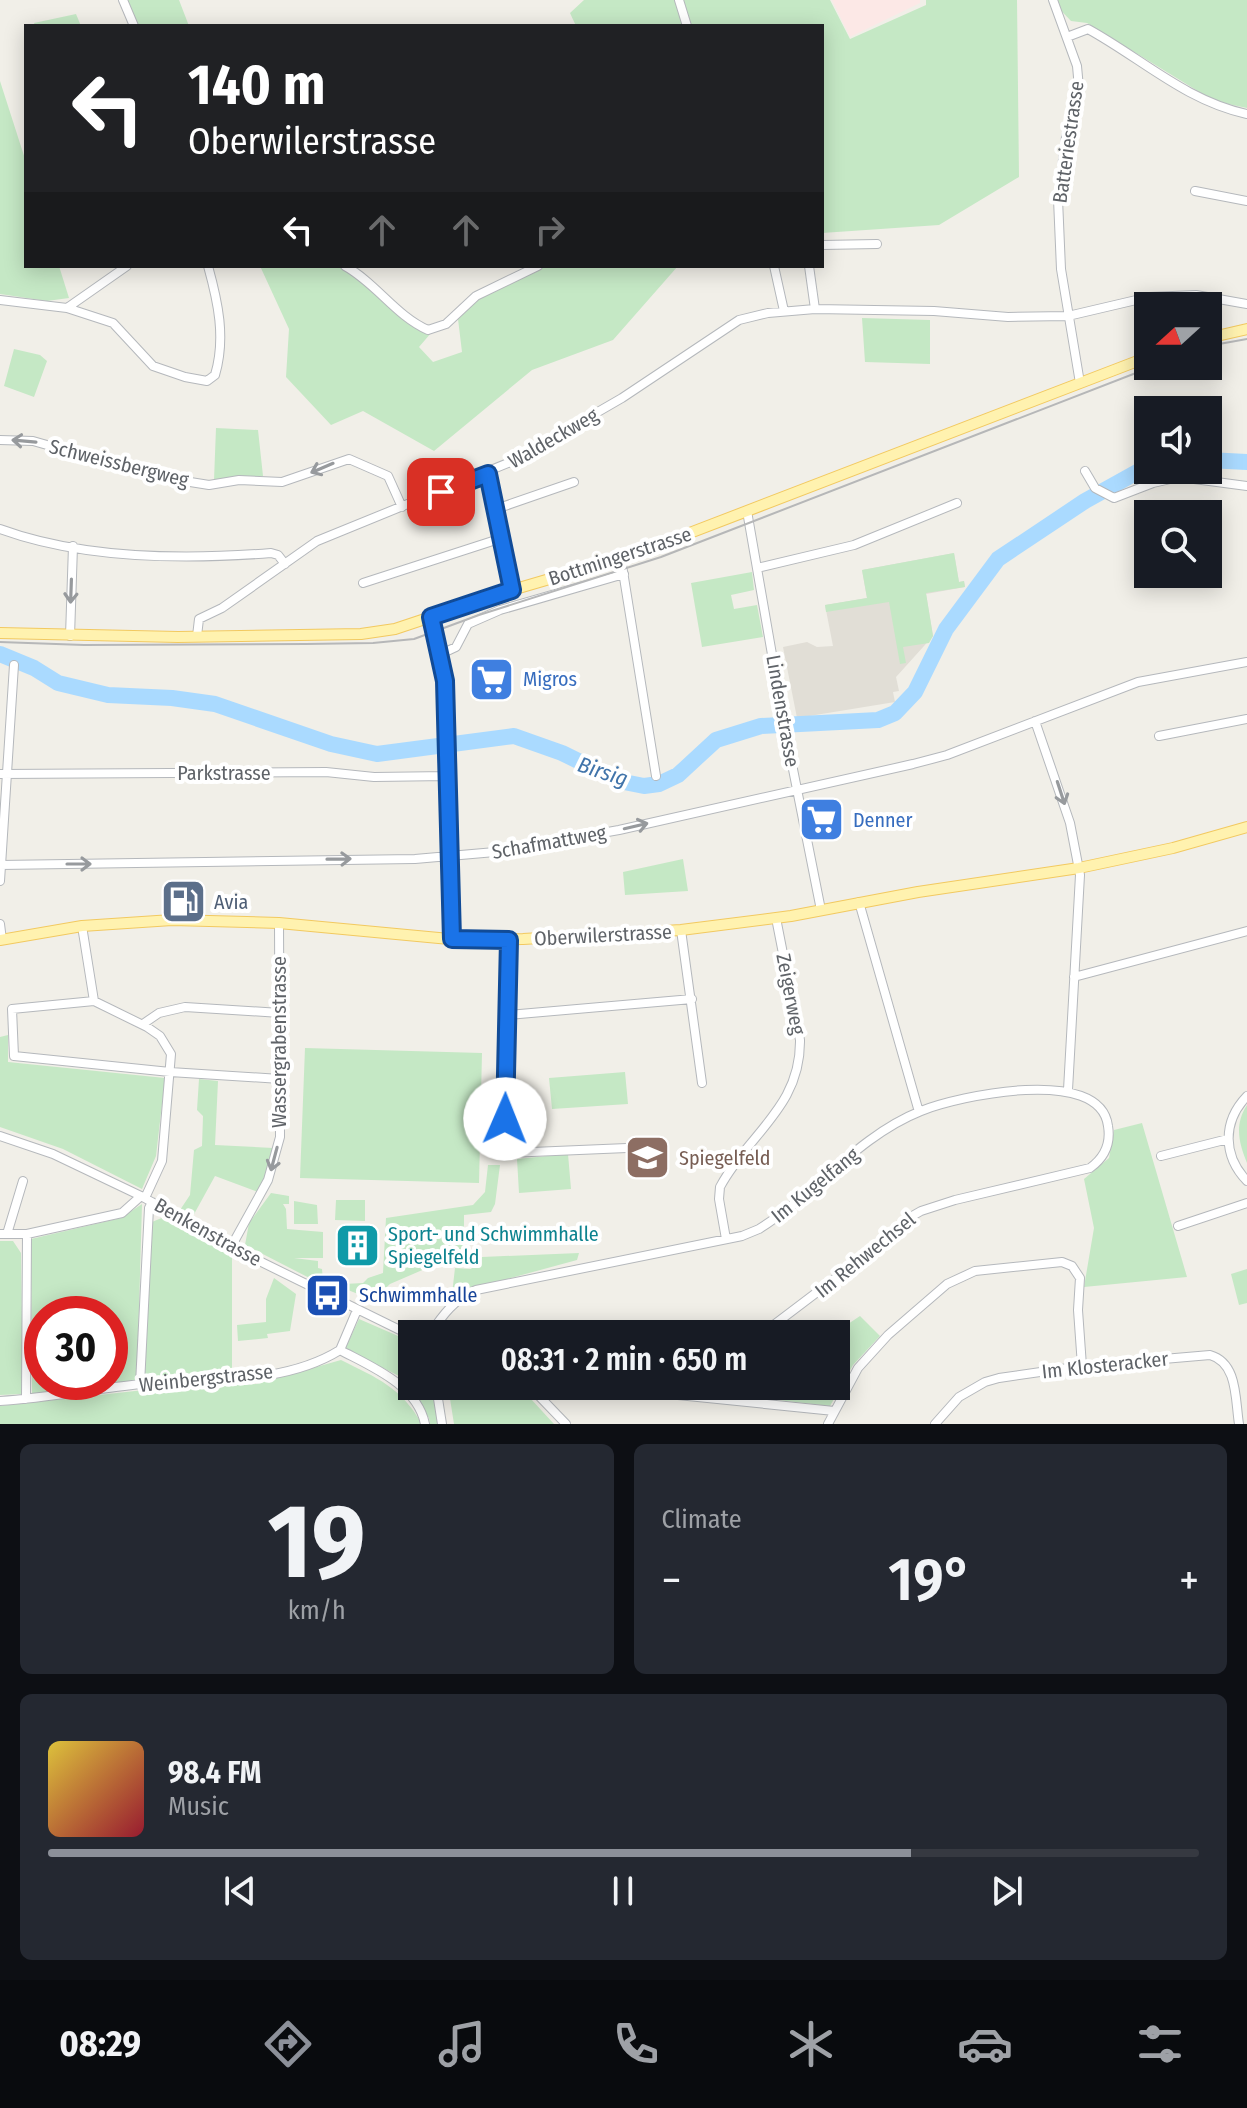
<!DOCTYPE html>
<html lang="en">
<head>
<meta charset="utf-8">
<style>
	body { margin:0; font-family:"Fira Sans Condensed",sans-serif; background:#242831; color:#f1f3f6; height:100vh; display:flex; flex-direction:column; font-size:30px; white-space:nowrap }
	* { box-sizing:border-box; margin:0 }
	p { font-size:26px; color:#9ea1a6 }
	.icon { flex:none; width:44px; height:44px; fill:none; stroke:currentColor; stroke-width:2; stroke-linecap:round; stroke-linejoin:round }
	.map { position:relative; height:1424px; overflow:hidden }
	.details { display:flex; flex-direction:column; gap:20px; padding:20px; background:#0d0f14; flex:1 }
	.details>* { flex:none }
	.hud { position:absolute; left:24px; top:24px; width:800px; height:244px; border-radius:0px; box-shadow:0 4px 20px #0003; background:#202124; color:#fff; overflow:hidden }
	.needle { width:52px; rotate:249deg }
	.tools { position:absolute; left:1134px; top:292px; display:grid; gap:16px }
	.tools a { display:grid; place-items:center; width:88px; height:88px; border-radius:0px; background:#171b24; box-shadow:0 4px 20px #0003; font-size:40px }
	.speed { position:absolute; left:24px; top:1296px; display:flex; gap:16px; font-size:40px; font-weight:700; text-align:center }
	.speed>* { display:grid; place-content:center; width:104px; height:104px; border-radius:50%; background:#171b24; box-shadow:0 4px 20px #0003; line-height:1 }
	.speed .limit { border:12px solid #d22; background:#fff; color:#111 }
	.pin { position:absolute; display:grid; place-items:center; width:68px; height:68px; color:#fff; margin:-34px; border-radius:16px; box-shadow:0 4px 12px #0006 }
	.me { position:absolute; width:88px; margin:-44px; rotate:1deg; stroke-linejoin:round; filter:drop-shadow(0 0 6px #0008) }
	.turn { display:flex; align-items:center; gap:28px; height:168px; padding:0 32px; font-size:36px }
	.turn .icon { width:104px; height:104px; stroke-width:2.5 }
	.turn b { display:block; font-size:56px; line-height:68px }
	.lanes { display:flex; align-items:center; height:76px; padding:0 32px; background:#0003; justify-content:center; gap:40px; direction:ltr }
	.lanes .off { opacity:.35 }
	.big { font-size:60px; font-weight:600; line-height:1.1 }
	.details .tile { flex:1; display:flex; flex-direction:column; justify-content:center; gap:12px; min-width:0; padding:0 28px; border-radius:12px; background:#242831 }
	.details .dial { align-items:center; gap:0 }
	.dial b { font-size:104px; line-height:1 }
	.song { display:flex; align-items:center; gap:24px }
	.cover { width:96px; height:96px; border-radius:12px; background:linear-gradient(135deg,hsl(50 70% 55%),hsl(350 70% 35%)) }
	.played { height:8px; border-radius:4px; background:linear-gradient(90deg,#8c9099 75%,#363941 75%) }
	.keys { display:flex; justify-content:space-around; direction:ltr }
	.heat { display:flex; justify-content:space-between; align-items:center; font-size:44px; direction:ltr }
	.details .tiles { flex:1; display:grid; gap:20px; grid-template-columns:1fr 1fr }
	.tile:last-child { grid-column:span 2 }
	.trip { position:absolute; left:398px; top:1320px; width:452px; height:80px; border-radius:0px; background:#171b24; box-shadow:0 4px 20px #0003; font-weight:600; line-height:80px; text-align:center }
	.dock { display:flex; height:128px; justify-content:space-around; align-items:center; background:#090b0e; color:#9ea1a6 }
	.dock .icon { width:56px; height:56px }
	.dock .on { color:#8c9099 }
	.dock b { font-size:36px; color:#f1f3f6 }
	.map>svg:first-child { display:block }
</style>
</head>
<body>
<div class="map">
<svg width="1247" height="1424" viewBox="0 0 1247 1424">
	<rect width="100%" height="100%" fill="#f1efe8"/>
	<path fill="#e1ded6" d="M 954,553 L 959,582 L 964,581 L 965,587 L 926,594 L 933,636 L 896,677 L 899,691 L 893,692 L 895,702 L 797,718 L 783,647 L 807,642 L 817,647 L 833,646 L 825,605 L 867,598 L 862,570 Z"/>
	<path fill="#fce8e6" d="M 832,0 L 920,0 L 920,3 L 850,37 Z"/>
	<path fill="#c5e8c5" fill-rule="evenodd" d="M 126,0 L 179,0 L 189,26 L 137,26 Z
		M 584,0 L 830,0 L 850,39 L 926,5 L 926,0 L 1017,0 L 1019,177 L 939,225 L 822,233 L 822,26 L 576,26 L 570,13 Z
		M 1051,0 L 1247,0 L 1247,108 L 1214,101 L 1087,23 L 1071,21 Z
		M 76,14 L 81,26 L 35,26 L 34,23 Z
		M 0,81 L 26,162 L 26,266 L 59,266 L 69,298 L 47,301 L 0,294 Z
		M 260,266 C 279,266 325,262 341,267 C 378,280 395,321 431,333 L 419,347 L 433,362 L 462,352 L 458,319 L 485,293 L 535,266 L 678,266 L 613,340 L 532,370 L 434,451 L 363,411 L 331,425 L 286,377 L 289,329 Z
		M 862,318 L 930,320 L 930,364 L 865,362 Z
		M 14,349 L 40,355 L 47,361 L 34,397 L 4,386 Z
		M 216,428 L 258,430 L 263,476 L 214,480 Z
		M 954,553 L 959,582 L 964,581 L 965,587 L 926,593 L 933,636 L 929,643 L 903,647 L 906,663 L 900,664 L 889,602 L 826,612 L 825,605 L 867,598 L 862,570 Z
		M 752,572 L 754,590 L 731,595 L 734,609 L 757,605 L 763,637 L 702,647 L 691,583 Z
		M 683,859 L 688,891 L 625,895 L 623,872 Z
		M 8,1035 L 8,1062 L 165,1078 L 156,1156 L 142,1189 L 63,1149 L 0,1127 L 0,1037 Z
		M 305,1048 L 482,1053 L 479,1183 L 300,1178 Z
		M 625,1072 L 628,1104 L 552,1109 L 549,1078 Z
		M 199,1079 L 218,1081 L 215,1145 L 273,1148 L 266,1177 L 258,1192 L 215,1176 L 193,1216 L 180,1210 L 190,1195 L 194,1150 L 202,1146 L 203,1116 L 197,1110 Z
		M 1247,1105 L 1247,1163 C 1239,1143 1234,1125 1247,1105 Z
		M 1142,1123 L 1187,1277 L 1084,1287 L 1094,1228 L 1084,1179 L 1109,1158 L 1114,1130 Z
		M 568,1154 L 571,1189 L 519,1193 L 517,1159 Z
		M 488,1165 L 500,1165 L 495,1204 L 491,1212 L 464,1215 L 464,1252 L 390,1284 L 373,1300 L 343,1288 L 344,1284 L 363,1283 L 368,1278 L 383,1273 L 386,1218 L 473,1205 L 485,1192 Z
		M 271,1193 L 289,1196 L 289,1204 L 283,1204 L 286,1209 L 287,1229 L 323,1232 L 323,1258 L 294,1258 L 318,1261 L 318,1268 L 322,1269 L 323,1281 L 330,1283 L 329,1288 L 245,1245 L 249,1223 Z
		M 336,1200 L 365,1200 L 365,1221 L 335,1220 Z
		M 294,1201 L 317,1205 L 318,1224 L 294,1224 Z
		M 142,1204 L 137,1380 L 32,1394 L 31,1239 L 121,1218 ZM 42,1314 L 110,1314 L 110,1382 L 42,1382 Z
		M 164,1217 L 232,1254 L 232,1376 L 144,1381 L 143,1329 L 152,1222 Z
		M 0,1241 L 13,1241 L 21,1253 L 23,1394 L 0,1395 Z
		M 579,1253 L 577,1260 L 452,1294 L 455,1268 L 471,1269 L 482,1257 Z
		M 1247,1269 L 1247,1303 L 1239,1305 L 1231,1274 Z
		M 274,1278 L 296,1294 L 290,1331 L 267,1334 L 268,1338 L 238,1341 L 237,1325 L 266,1322 L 266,1299 Z
		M 860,1316 L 880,1336 L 853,1365 L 830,1406 L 778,1400 L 779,1386 L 836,1386 L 836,1334 L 833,1334 Z
		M 359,1319 L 412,1342 L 412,1386 L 432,1386 L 438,1424 L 430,1424 L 429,1418 L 401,1377 L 345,1349 Z
		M 341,1360 C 377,1378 401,1387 422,1424 L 0,1424 L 0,1406 L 144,1390 L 256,1384 Z
		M 448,1386 L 519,1386 L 554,1424 L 454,1424 Z"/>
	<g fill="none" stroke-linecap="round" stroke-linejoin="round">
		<path stroke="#aadaff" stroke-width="16" d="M 1208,460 L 1247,462
			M 0,654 L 34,668 L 58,683 L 108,695 L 172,698 L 215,704 L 331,744 L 377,754 L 514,736 L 562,753 L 619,781 L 644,786 L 659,784 L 678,775 L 716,740 L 761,726 L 878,720 L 895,713 L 915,692 L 946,629 L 998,559 L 1085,501 L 1148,466"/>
		<defs>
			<path id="minor" d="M 123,0 L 134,26
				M 679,0 L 687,26
				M 1053,0 L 1077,66 L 1079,88 L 1066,137 L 1058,199 L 1061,269 L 1080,383
				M 1067,37 L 1088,29 C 1141,58 1186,101 1247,114
				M 1195,191 L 1247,201
				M 822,245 L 877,244
				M 345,266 C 376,283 396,316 428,330 L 446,324 L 476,296 L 538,266
				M 774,266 L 784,311
				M 809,266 L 815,309
				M 0,300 L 67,308 L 127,266
				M 67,308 L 113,323 L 153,366 L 185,377 L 207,381 L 215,375 C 226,338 218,302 208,266
				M 0,440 L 33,441 L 159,477 L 209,485 L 239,480 L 282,482 L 349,459 L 388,476 L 402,507
				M 1085,471 L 1095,488 L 1114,498 L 1153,483 L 1179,477 L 1247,486
				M 488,474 L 512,590
				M 496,509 L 574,482
				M 747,511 L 785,729 L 821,910
				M 0,529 C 82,559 184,560 271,553 L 278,555 L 285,564
				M 621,559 L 656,776
				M 757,568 L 854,545 L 957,503
				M 363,583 L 502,538
				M 431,617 L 445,681 L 452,939
				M 70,636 L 73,546
				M 197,636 L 199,619 L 222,608 L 317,541 L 513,461 L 622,398 L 739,320 L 768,313 L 815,309 L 934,311 L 1008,317 L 1068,316 L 1149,297 L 1196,295 L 1247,304
				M 441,654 L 456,647 L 468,624 L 500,610 L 624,574
				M 1035,721 L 1070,823 L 1080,875 L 1068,1090
				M 1159,736 L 1247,719
				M 0,774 L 326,772 L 374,777 L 447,776
				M 0,865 L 415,859 L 495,852 L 619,830 L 913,764 L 947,755 L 1138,682 L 1247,662
				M 0,881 L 14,665
				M 859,902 L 919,1112
				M 0,924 L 2,940
				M 82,926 L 94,1001 L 147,1027 L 160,1036 L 171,1054 L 162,1161 L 145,1198
				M 681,930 L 702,1083
				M 509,940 L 505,1088 L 506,1153 L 627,1148
				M 1074,977 L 1247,931
				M 94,1001 L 12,1009 L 14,1056 L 170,1072 L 280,1079
				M 508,1015 L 692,999
				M 143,1024 L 159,1013 L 185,1007 L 280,1013
				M 1247,1096 C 1222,1122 1223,1156 1247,1181
				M 0,1136 L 53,1154 L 141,1196 L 239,1251 L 412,1336
				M 1161,1156 L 1228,1139
				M 1178,1226 L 1247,1203
				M 0,1234 L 27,1234 L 122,1213 L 141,1196
				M 7,1234 L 23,1181
				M 726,1239 L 719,1199 L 720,1187 C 749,1133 801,1107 800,1040 L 776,918
				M 231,1247 L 268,1180 L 280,1137 L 279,923
				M 430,1334 C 442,1316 455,1298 476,1290 L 742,1236 L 759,1229 C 815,1194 858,1136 921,1111 C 958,1096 1100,1065 1108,1126 C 1111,1144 1104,1158 1090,1168 L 955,1200 L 921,1211 L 907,1219 L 874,1249 L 775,1324 L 756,1329 L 683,1334
				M 340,1350 C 372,1367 417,1385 425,1424
				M 340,1350 L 357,1310
				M 140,1384 L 149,1208 L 152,1202
				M 436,1386 L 442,1424
				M 526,1386 L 539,1396 L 566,1424
				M 661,1386 L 668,1394 L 834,1411
				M 26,1399 L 27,1234
				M 0,1401 C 47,1398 94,1389 141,1384 C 206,1378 282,1386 340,1350
				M 828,1424 L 858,1368 L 888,1335 L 947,1284 L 975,1271 L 1062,1262 L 1072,1266 L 1080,1278 L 1078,1310 L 1082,1366
				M 935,1424 L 959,1397 L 985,1382 L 999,1378 L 1082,1366 L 1210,1355 C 1238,1363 1235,1399 1239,1424"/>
			<path id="major" d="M 1208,338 L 1247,329
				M 0,633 L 178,637 L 361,634 L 395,629 L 512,590 L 635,554 L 1148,357
				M 0,940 L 82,926 L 172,920 L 279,923 L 460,940 L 523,939 L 681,930 L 791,916 L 918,892 L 1079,868 L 1173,848 L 1247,827"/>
		</defs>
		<use href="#minor" stroke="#b5b8bc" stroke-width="10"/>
		<use href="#major" stroke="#f2c960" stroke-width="12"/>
		<use href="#minor" stroke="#fff" stroke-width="8"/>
		<use href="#major" stroke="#fff2af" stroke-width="10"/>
		<path stroke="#b6b7b8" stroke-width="2" d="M 1208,346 L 1247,339
			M 0,642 L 84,645 L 306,644 L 373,643 L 414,639 L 479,615 L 661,557 L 1154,366"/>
	</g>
	<defs><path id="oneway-shaft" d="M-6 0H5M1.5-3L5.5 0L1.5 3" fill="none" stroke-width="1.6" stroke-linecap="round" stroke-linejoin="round" transform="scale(2)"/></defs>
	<g stroke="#979a9d">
		<use href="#oneway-shaft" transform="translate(24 441) rotate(-175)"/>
		<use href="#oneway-shaft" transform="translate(322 468) rotate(157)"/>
		<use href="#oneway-shaft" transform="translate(71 591) rotate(92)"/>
		<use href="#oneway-shaft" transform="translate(1061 793) rotate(72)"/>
		<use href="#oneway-shaft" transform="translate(636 826) rotate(-13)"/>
		<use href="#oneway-shaft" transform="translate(339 859) rotate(-1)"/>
		<use href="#oneway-shaft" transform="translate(79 864)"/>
		<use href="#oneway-shaft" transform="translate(274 1159) rotate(105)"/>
	</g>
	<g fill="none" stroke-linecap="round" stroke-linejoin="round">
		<defs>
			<path id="route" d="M 441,492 L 488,474 L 512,590 L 431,617 L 445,681 L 452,939 L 509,940 L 505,1119"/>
		</defs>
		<use href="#route" stroke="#114b97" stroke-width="20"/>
		<use href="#route" stroke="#1a73e8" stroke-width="14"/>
	</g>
	<defs>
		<symbol id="supermarket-square" viewBox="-11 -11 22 22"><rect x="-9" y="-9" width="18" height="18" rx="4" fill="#3f7fe0" stroke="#fff"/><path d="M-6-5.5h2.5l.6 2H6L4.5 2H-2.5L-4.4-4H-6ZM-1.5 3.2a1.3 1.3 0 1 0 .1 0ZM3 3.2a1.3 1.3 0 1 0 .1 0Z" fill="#fff"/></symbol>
		<symbol id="fuel-square" viewBox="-11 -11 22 22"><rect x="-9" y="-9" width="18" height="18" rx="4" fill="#5c6f8a" stroke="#fff"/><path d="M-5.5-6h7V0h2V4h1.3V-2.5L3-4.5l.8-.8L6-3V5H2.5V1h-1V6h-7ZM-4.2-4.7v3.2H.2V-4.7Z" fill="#fff"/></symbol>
		<symbol id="school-square" viewBox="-11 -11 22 22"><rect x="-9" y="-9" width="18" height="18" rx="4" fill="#8d6e63" stroke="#fff"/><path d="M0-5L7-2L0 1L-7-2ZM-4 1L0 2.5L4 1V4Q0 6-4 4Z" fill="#fff"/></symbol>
		<symbol id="building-square" viewBox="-11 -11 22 22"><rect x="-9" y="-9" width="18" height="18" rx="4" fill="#0f9aa8" stroke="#fff"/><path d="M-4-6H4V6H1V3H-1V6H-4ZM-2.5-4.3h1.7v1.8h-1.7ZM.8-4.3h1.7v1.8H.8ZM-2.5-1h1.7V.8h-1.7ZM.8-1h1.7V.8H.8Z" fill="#fff"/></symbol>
		<symbol id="bus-square" viewBox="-11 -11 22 22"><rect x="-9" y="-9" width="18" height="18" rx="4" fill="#1a4fb4" stroke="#fff"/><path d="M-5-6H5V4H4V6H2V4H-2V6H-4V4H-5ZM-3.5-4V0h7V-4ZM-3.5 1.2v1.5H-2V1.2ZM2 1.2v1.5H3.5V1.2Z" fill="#fff"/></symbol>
	</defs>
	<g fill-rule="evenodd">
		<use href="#supermarket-square" x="466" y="654" width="51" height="51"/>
		<use href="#supermarket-square" x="796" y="794" width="51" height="51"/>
		<use href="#fuel-square" x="158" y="876" width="51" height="51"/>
		<use href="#school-square" x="622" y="1132" width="51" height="51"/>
		<use href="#building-square" x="332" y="1220" width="51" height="51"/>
		<use href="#bus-square" x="302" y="1270" width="51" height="51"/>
	</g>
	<g text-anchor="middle" stroke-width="8" stroke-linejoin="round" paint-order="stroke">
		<g font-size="20" fill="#5f6368" stroke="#fff">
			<text transform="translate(1068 142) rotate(-82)" y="7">Batteriestrasse</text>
			<text transform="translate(553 438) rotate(-30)" y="7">Waldeckweg</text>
			<text transform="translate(119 463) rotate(14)" y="7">Schweissbergweg</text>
			<text transform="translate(620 556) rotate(-18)" y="7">Bottmingerstrasse</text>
			<text transform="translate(783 711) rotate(80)" y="7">Lindenstrasse</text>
			<text x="224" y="780">Parkstrasse</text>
			<text transform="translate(549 842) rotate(-10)" y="7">Schafmattweg</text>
			<text transform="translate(603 935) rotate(-3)" y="7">Oberwilerstrasse</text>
			<text transform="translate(791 994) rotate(79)" y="7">Zeigerweg</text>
			<text transform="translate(279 1042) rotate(-90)" y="7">Wassergrabenstrasse</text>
			<text transform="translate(815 1185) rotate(-39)" y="7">Im Kugelfang</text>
			<text transform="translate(208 1232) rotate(29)" y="7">Benkenstrasse</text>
			<text transform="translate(865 1255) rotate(-39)" y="7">Im Rehwechsel</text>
			<text transform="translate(1105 1365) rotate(-6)" y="7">Im Klosteracker</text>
			<text transform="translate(206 1378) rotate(-6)" y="7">Weinbergstrasse</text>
		</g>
		<g font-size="20" fill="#366cbe" stroke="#fff" text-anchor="start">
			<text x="523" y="686">Migros</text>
			<text x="853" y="827">Denner</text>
		</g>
		<g font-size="20" fill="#4e5e75" stroke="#fff" text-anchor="start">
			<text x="214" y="909">Avia</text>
		</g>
		<g font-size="20" fill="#785e54" stroke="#fff" text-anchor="start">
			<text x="679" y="1165">Spiegelfeld</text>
		</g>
		<g font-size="20" fill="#0d838f" stroke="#fff" text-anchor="start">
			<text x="388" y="1241">Sport- und Schwimmhalle<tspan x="388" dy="23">Spiegelfeld</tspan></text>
		</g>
		<g font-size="20" fill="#164399" stroke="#fff" text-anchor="start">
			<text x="359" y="1302">Schwimmhalle</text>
		</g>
		<g font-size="22" font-style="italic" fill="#4174aa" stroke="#fff">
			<text transform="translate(603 771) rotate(18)" y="8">Birsig</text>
		</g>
	</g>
</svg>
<div class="tools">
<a><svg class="needle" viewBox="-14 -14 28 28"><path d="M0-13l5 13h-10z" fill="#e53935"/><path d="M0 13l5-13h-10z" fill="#9ea1a6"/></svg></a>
<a><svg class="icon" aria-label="sound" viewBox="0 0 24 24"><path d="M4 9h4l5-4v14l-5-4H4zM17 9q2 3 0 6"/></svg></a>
<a><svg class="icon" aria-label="search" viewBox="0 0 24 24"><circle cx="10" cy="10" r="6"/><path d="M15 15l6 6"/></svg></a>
</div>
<div class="speed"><div class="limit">30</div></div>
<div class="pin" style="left:441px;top:492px;background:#d93025"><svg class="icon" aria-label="arrive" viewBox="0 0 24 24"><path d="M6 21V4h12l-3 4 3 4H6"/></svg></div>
<svg class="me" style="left:505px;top:1119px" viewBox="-20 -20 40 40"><circle r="19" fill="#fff"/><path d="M0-13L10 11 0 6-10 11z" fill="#1a73e8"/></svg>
<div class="trip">08:31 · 2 min · 650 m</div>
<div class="hud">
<div class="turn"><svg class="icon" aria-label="left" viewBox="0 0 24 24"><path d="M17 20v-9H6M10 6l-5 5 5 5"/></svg><div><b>140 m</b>Oberwilerstrasse</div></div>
<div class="lanes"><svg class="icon" aria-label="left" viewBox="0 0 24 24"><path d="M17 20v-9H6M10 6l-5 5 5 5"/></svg><svg class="icon off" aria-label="ahead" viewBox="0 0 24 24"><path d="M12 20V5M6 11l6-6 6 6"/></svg><svg class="icon off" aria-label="ahead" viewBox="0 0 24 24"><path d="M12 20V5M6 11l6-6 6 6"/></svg><svg class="icon off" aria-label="right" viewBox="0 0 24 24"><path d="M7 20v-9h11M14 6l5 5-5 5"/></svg></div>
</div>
</div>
<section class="details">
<div class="tiles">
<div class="tile dial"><b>19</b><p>km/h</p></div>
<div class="tile"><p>Climate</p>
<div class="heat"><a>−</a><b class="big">19°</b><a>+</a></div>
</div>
<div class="tile">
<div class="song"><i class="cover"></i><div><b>98.4 FM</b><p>Music</p></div></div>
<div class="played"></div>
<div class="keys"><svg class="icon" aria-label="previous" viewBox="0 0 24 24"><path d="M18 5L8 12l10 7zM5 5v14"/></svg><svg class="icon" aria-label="pause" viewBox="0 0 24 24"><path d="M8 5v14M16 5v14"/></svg><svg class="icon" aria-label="next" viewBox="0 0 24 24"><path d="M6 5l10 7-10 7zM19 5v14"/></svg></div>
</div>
</div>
</section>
<nav class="dock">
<b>08:29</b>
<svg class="icon on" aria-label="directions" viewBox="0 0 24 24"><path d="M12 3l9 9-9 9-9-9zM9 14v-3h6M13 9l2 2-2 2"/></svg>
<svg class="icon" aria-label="music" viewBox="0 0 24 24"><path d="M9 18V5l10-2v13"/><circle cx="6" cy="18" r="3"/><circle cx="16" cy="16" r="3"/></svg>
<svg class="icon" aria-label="phone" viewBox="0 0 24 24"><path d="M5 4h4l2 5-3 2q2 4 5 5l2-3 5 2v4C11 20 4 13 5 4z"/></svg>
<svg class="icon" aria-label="climate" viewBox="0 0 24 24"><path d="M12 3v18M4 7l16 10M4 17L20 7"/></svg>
<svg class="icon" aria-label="car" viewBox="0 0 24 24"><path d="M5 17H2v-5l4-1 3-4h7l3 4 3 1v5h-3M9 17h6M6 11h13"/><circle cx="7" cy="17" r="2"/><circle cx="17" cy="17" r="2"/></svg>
<svg class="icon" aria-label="filters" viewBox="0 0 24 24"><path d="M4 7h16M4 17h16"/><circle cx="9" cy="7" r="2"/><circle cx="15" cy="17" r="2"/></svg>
</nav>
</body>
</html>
